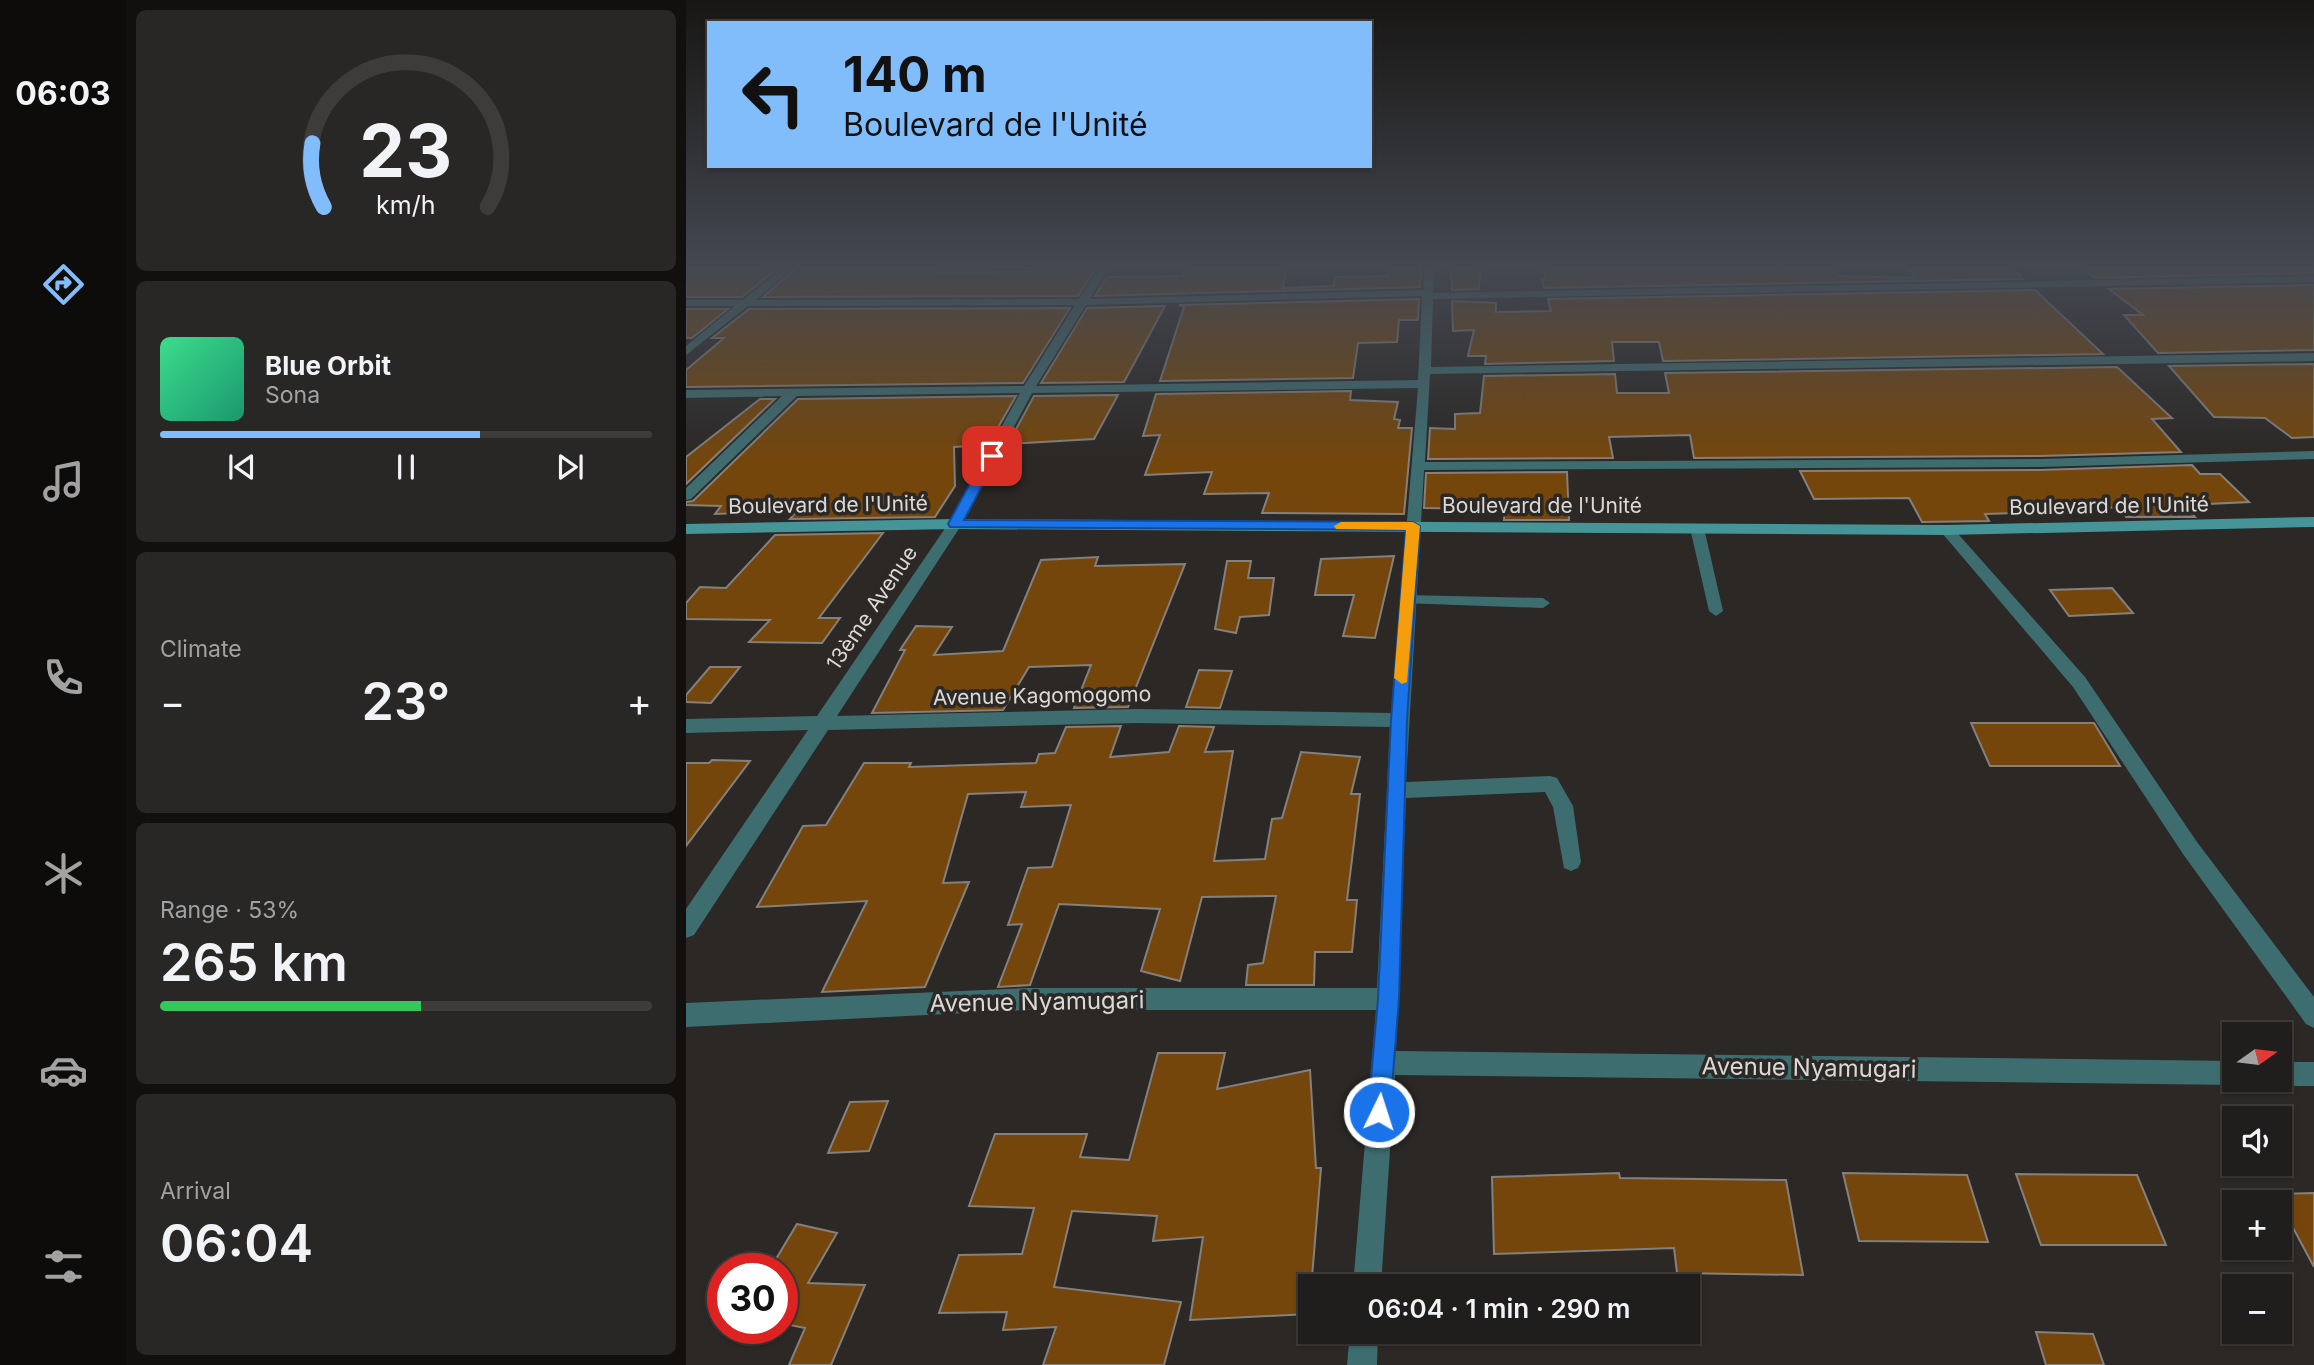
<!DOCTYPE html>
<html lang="en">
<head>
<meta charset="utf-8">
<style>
	body { margin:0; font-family:Inter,sans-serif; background:#282725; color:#f1f3f6; height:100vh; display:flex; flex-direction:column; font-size:26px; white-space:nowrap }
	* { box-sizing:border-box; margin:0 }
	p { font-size:23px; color:#a2a2a3 }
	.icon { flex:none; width:38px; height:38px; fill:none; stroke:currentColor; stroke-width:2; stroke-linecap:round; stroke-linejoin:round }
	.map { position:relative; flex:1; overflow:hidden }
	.panel { display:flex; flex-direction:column; gap:10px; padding:10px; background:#12100f; width:560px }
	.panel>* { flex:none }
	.guide { position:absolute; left:21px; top:21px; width:665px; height:147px; border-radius:0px; box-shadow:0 2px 5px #0004,0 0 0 2px #3d3c3b; background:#81bdfa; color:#111; overflow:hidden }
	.needle { width:46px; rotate:76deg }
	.fabs { position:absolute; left:1536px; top:1022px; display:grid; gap:14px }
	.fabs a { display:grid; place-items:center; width:70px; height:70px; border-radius:0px; background:#201e1c; box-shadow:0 2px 5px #0004,0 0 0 2px #3d3c3b; font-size:35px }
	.speed { position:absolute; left:21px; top:1253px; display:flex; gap:14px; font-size:35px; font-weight:700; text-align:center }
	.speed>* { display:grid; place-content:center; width:91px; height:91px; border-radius:50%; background:#201e1c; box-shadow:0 2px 5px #0004,0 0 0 2px #3d3c3b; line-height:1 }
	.speed .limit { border:10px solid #d22; background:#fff; color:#111 }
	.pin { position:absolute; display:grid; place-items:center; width:60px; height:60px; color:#fff; margin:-30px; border-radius:14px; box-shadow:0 4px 10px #0006 }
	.me { position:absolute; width:77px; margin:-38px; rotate:4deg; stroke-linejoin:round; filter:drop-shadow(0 0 5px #0008) }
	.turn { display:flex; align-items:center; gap:24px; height:147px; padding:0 21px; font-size:32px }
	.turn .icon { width:91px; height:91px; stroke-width:2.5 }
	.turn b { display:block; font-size:49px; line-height:60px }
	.big { font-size:52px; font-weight:600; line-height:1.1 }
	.panel .tile { flex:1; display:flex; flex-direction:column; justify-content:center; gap:10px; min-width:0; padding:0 24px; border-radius:10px; background:#282725 }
	.panel .dial { align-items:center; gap:0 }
	.dial svg { height:182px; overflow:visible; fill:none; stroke:#3d3c3b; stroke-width:7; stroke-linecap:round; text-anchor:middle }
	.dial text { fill:#f1f3f6; stroke:none }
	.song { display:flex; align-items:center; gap:21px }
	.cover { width:84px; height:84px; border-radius:10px; background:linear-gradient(135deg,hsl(150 70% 55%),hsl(160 70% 35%)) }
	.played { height:7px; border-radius:4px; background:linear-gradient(90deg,#81bdfa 65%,#3d3c3b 65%) }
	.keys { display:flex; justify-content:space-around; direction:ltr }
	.heat { display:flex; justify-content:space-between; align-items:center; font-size:38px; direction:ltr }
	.charge { height:10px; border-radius:5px; background:linear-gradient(90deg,#34c759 53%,#3d3c3b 0) }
	.trip { position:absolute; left:612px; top:1274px; width:402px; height:70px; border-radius:0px; background:#201e1c; box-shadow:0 2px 5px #0004,0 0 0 2px #3d3c3b; font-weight:600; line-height:70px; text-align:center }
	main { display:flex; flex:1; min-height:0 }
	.menu { display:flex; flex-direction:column; width:126px; justify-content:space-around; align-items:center; background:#0d0c0b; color:#a2a2a3 }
	.menu .icon { width:49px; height:49px }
	.menu .selected { color:#81bdfa }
	.menu b { font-size:32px; color:#f1f3f6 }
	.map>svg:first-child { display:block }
</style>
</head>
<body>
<main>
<nav class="menu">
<b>06:03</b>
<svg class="icon selected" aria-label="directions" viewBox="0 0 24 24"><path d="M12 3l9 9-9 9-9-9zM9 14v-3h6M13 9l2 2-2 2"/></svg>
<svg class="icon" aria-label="music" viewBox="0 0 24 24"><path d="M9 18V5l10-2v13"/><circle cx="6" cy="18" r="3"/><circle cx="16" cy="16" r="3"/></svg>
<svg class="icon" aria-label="phone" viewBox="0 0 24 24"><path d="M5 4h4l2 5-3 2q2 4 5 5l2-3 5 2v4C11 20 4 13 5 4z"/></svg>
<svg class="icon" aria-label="climate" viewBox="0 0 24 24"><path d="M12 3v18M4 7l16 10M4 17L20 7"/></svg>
<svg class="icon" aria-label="car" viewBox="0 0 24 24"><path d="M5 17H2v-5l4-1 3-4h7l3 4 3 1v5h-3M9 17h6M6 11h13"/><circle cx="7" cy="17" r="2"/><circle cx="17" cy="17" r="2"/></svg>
<svg class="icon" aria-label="filters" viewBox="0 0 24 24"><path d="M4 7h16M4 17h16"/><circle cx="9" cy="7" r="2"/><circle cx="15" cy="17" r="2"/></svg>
</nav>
<section class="panel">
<div class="tile dial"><svg viewBox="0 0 100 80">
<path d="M14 69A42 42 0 1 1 86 69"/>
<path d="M14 69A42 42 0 0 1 9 41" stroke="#81bdfa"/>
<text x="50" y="56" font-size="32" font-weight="700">23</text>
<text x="50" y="72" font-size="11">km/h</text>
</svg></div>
<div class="tile">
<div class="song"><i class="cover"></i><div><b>Blue Orbit</b><p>Sona</p></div></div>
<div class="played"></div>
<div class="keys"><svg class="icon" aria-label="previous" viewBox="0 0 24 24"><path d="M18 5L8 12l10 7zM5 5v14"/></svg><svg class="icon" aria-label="pause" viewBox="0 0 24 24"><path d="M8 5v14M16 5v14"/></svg><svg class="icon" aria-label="next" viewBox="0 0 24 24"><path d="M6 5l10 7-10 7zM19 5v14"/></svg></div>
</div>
<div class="tile"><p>Climate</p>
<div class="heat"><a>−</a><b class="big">23°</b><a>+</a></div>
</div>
<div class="tile"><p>Range · 53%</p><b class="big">265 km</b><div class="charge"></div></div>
<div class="tile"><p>Arrival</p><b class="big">06:04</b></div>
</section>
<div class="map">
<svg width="1628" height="1365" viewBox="0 0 1628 1365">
	<rect width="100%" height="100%" fill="#2b2825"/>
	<path fill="#74460c" stroke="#84807d" stroke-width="2" d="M 0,269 L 91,269 L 56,297 L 0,297 Z
		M 109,269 L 253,269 L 250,273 L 408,271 L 392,296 L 77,297 Z
		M 500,269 L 600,269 L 597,288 L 647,286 L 649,277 L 702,276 L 703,269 L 735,269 L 734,287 L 409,296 L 421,277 L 497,276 Z
		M 765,269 L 794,269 L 793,289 L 766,290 Z
		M 858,269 L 1148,269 L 1152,276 L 1229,278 L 1222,269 L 1327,269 L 1337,279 L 858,288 L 856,280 L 860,280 Z
		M 1398,269 L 1628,269 L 1628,273 L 1409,278 Z
		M 1628,285 L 1628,350 L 1472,353 L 1438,315 L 1457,315 L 1423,289 Z
		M 1349,290 L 1417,354 L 977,361 L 973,342 L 926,342 L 928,361 L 799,364 L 800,356 L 782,356 L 788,330 L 767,331 L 766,301 L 810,303 L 810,312 L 865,311 L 862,299 Z
		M 733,299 L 732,320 L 713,320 L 711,342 L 672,343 L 667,378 L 474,381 L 498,307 L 493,305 Z
		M 479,306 L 438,382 L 355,383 L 401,308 Z
		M 384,308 L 337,383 L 0,387 L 0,370 L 38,338 L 26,338 L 63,309 Z
		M 0,309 L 42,309 L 6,338 L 0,338 Z
		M 1628,364 L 1628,437 L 1606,438 L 1579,418 L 1528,417 L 1483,366 Z
		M 1431,367 L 1486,418 L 1466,419 L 1495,452 L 1354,456 L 1008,458 L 1004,435 L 923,437 L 927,458 L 742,459 L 744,428 L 769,429 L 769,414 L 794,413 L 798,376 L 929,374 L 931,393 L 983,393 L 979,373 Z
		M 665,391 L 664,400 L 712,402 L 708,419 L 714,420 L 712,428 L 726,428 L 718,514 L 576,513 L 583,493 L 518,494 L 526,472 L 459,475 L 474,435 L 457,436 L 470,394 Z
		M 432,395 L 408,439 L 322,444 L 348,396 Z
		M 330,396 L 302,445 L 268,447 L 269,486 L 249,517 L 104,519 L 111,511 L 29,514 L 35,506 L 0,505 L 0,502 L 7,501 L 112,399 Z
		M 74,399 L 89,399 L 0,484 L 0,457 Z
		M 1506,465 L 1514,474 L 1534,474 L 1563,502 L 1500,505 L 1509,517 L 1440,517 L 1434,508 L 1360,505 L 1364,512 L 1299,514 L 1303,521 L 1236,522 L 1223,498 L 1128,499 L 1114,471 L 1354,470 Z
		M 881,472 L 883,520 L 818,520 L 819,509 L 738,508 L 740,473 Z
		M 197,533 L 133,618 L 154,618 L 136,643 L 63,642 L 84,620 L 0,619 L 0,603 L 14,587 L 40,588 L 89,535 Z
		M 708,556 L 689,638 L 657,636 L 668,595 L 629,595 L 635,559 Z
		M 412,557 L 409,566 L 499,564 L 442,707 L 388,708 L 405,665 L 343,667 L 317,710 L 186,713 L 219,650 L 214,650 L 230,626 L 266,627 L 248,655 L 317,651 L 355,560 Z
		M 541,561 L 565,561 L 562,578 L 588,578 L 583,615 L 554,617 L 550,633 L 529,629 Z
		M 1426,588 L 1447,613 L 1383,616 L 1364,590 Z
		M 24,667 L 54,667 L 25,703 L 0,702 L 0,695 Z
		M 513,670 L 546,671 L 534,708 L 500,707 Z
		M 1285,723 L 1408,723 L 1434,766 L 1304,766 Z
		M 435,726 L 424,757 L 483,752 L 493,726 L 528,727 L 519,752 L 547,751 L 528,861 L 579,859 L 586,819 L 596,818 L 615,752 L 674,757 L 665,794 L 674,794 L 661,900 L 671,900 L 666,952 L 629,952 L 628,985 L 560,985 L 562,965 L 577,963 L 590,896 L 516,897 L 494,981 L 455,971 L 474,909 L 373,904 L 344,985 L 312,987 L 336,924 L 322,925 L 342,868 L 366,867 L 385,805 L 335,807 L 340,792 L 282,794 L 257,883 L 283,882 L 239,987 L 136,992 L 181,901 L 71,907 L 117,826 L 140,825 L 178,763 L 225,763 L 223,767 L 350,763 L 353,754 L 369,753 L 380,727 Z
		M 26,760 L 64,761 L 0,846 L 0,763 L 23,763 Z
		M 472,1053 L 539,1053 L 531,1089 L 624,1070 L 630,1168 L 635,1168 L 623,1314 L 504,1320 L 517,1237 L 467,1241 L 471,1216 L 386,1211 L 368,1287 L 495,1302 L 478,1365 L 357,1365 L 370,1327 L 317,1330 L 321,1312 L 253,1313 L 273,1255 L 336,1254 L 348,1208 L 283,1206 L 309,1134 L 401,1134 L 394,1157 L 443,1160 Z
		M 202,1101 L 183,1151 L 142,1153 L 164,1102 Z
		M 933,1173 L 934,1178 L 1100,1180 L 1117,1275 L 991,1273 L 988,1248 L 808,1254 L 806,1177 Z
		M 1157,1173 L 1281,1175 L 1302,1242 L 1173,1241 Z
		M 1330,1174 L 1451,1175 L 1480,1245 L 1355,1245 Z
		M 1628,1193 L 1628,1267 L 1589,1194 Z
		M 111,1224 L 151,1233 L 122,1283 L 179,1285 L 145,1365 L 103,1365 L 119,1328 L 99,1324 L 96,1329 L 96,1269 L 84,1269 Z
		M 1350,1332 L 1407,1334 L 1418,1365 L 1360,1365 Z"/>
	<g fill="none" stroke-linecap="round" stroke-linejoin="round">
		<path fill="#3e6d70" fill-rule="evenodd" d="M 1011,524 L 1018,528 L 1037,611 L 1030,616 L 1023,611 L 1004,528 Z
			M 721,595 L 857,598 L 864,603 L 857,608 L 716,603 L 714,600 Z"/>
		<path fill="#3e6d70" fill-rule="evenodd" d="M 95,269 L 106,269 L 70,300 L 393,299 L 412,269 L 422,269 L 404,299 L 737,290 L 738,269 L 748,269 L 747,293 L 1628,276 L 1628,282 L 747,299 L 745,367 L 1628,353 L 1628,361 L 744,374 L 739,462 L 1354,459 L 1628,451 L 1628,459 L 1354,467 L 738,470 L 720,782 L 864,776 L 871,778 L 887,806 L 895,862 L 892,868 L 885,871 L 878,868 L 867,807 L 859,792 L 720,798 L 710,1051 L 1549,1061 L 1549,1080 L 1558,1082 L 1549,1085 L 709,1075 L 695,1286 L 667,1286 L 690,1010 L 341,1010 L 0,1027 L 0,1003 L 341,988 L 691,988 L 704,727 L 452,723 L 142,730 L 8,935 L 0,938 L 0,909 L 122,730 L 0,733 L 0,719 L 131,716 L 262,524 L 334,393 L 111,396 L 5,499 L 0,500 L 0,488 L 96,396 L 0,398 L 0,390 L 338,386 L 389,305 L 62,306 L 0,355 L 0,346 L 49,306 L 0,306 L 0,300 L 57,300 ZM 736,296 L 732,380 L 350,386 L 400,305 ZM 732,388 L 705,713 L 452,709 L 151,716 L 276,524 L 346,393 Z
			M 1261,525 L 1266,527 L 1399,677 L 1511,842 L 1628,997 L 1628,1028 L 1620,1024 L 1497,854 L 1387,687 L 1256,533 L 1254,530 L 1256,527 Z
			M 1594,1062 L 1628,1062 L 1628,1086 L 1594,1086 L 1585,1083 L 1584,1080 L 1594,1080 Z
			M 664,1332 L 692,1332 L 691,1365 L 661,1365 Z"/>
		<path fill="#449498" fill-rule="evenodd" d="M 1628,517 L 1628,527 L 1261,535 L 269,529 L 0,534 L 0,524 L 269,519 L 1261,525 Z"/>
	</g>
	<linearGradient id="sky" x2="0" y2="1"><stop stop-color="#181614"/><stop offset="0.58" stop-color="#444851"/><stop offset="1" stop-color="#444851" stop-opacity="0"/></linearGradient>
	<rect width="1628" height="460" fill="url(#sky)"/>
	<path fill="#1a73e8" stroke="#114b97" stroke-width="2" d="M 306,453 L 312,456 L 278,520 L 727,522 L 734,526 L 721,720 L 713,999 L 704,1112 L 701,1120 L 693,1124 L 685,1120 L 682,1112 L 692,999 L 705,720 L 720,530 L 264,527 L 262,524 L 299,456 Z"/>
	<path fill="#f59e0b" d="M 655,522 L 727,522 L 734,526 L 721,682 L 716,684 L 708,678 L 720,530 L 650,529 L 648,526 Z"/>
	<g text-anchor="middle" stroke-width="7" stroke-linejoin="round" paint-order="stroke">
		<g font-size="21" fill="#dbd9d7" stroke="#2b2825">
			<text transform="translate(142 505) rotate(-1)" y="7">Boulevard de l'Unité</text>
			<text x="856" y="513">Boulevard de l'Unité</text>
			<text transform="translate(1423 506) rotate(-1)" y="7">Boulevard de l'Unité</text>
			<text transform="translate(186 608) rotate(-56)" y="7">13ème Avenue</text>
			<text transform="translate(356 696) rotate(-1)" y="7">Avenue Kagomogomo</text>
		</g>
		<g font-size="24" fill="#dbd9d7" stroke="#2b2825">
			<text transform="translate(351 1002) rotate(-1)" y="8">Avenue Nyamugari</text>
			<text transform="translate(1123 1068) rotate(1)" y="8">Avenue Nyamugari</text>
		</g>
	</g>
</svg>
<div class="fabs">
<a><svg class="needle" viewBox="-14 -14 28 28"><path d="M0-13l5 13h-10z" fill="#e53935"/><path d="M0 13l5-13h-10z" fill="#a2a2a3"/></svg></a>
<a><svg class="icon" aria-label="sound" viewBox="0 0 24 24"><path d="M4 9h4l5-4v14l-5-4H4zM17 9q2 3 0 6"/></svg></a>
<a>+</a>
<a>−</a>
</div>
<div class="speed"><div class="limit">30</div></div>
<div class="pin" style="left:306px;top:456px;background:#d93025"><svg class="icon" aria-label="arrive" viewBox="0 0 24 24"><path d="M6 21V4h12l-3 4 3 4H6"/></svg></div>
<svg class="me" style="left:693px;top:1112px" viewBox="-20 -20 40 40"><circle r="17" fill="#1a73e8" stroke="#fff" stroke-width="3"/><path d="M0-11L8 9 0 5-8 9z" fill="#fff"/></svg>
<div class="trip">06:04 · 1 min · 290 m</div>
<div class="guide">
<div class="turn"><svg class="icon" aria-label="left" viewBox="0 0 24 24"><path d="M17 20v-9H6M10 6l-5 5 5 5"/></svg><div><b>140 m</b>Boulevard de l'Unité</div></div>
</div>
</div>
</main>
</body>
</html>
